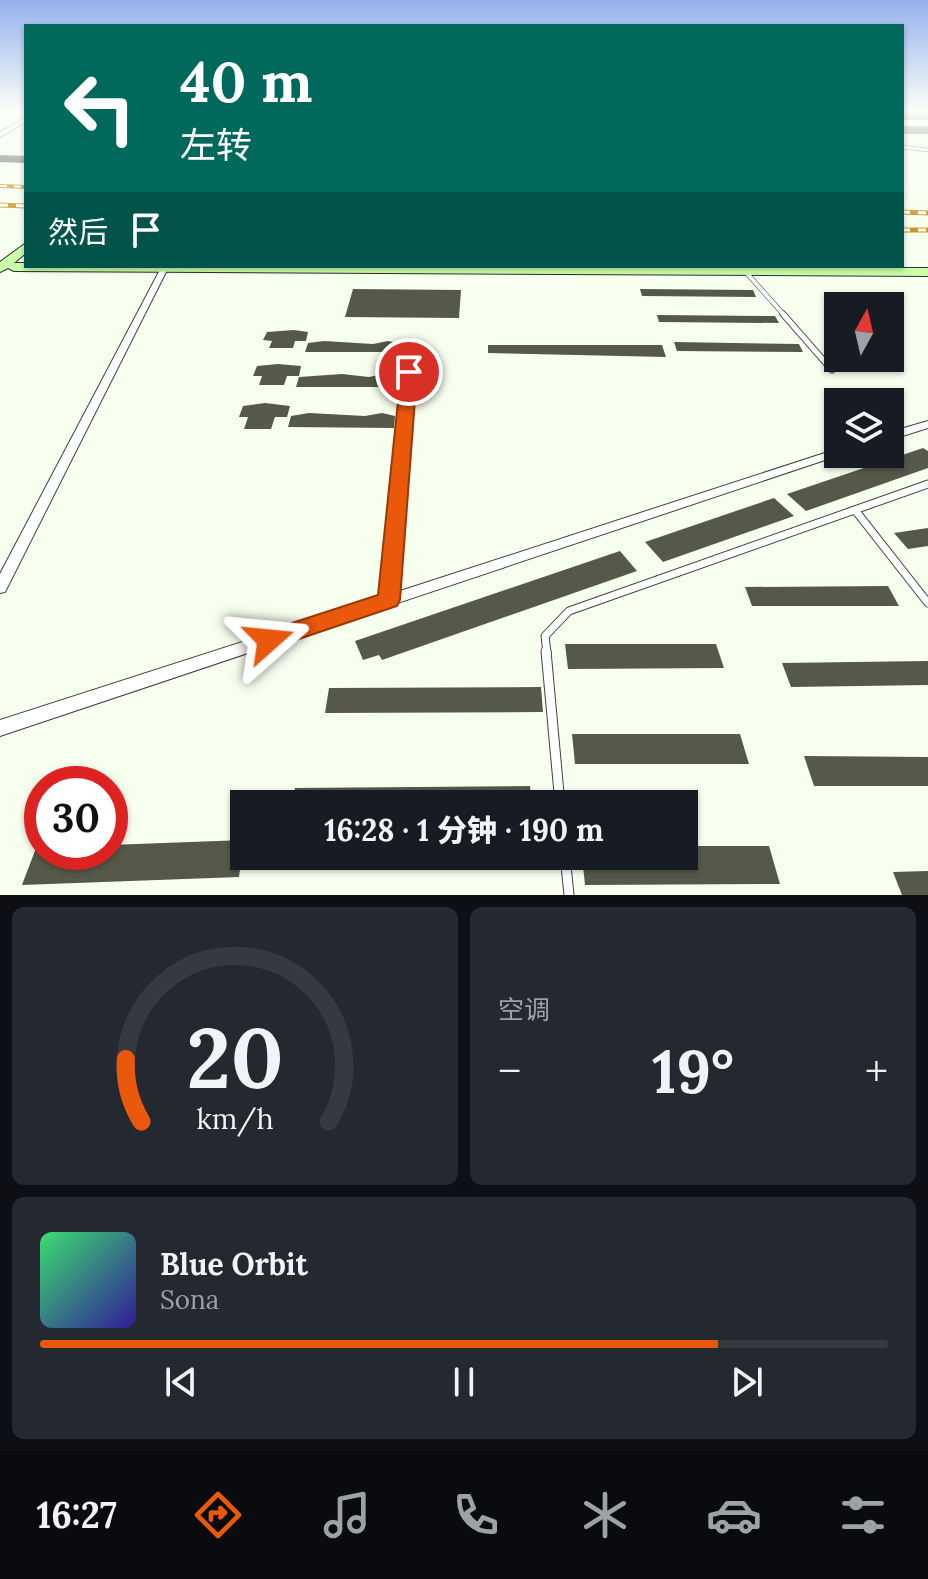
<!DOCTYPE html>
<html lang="zh">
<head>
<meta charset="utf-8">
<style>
	body { margin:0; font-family:Lora,"Noto Sans SC",serif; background:#242831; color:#f1f3f6; height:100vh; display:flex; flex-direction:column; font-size:30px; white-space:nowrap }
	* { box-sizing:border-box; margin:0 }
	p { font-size:26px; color:#9ea1a6 }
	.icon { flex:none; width:44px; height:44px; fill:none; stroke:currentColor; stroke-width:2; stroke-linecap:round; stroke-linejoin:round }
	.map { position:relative; height:895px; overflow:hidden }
	.drawer { display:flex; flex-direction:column; gap:12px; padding:12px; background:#0d0f14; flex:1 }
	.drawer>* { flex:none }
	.hud { position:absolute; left:24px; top:24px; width:880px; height:244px; border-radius:0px; box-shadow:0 2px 6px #0004; background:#00695c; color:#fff; overflow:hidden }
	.needle { width:52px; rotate:8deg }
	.buttons { position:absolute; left:824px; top:292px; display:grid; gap:16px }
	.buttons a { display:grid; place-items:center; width:80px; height:80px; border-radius:0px; background:#171b24; box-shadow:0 2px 6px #0004; font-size:40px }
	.speed { position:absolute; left:24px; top:766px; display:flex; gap:16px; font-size:40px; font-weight:700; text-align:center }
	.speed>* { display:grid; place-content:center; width:104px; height:104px; border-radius:50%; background:#171b24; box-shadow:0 2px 6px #0004; line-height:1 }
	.speed .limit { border:12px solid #d22; background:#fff; color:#111 }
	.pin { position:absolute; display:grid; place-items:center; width:68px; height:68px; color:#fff; margin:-34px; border:4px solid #fff; border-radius:50%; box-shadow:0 2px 8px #0007 }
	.me { position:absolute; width:88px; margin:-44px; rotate:72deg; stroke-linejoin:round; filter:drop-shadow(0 0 6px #0008) }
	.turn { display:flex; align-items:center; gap:28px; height:168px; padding:0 24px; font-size:36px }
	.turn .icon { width:104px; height:104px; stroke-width:2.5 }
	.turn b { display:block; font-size:56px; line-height:68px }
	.then { display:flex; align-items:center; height:76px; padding:0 24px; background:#0003; gap:16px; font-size:30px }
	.big { font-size:60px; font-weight:800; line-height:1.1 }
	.drawer .tile { flex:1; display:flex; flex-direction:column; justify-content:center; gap:12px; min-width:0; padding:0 28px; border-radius:12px; background:#242831 }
	.drawer .dial { align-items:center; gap:0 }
	.dial svg { height:208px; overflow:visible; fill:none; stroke:#363941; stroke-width:7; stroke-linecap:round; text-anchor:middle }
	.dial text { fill:#f1f3f6; stroke:none }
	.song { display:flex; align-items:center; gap:24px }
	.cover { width:96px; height:96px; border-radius:12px; background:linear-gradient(135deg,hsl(140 70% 55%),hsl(250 70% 35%)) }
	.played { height:8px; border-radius:4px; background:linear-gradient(90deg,#ea580c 80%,#363941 80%) }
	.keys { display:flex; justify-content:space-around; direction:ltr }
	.heat { display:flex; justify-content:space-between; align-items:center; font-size:44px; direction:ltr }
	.drawer .tiles { flex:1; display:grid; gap:12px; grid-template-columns:1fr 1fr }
	.tile:last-child { grid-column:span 2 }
	.trip { position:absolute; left:230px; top:790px; width:468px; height:80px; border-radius:0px; background:#171b24; box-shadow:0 2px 6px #0004; font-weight:800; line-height:80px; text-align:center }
	.tab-bar { display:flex; height:128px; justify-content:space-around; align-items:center; background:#090b0e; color:#9ea1a6 }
	.tab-bar .icon { width:56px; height:56px }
	.tab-bar .active { color:#ea580c }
	.tab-bar b { font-size:36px; color:#f1f3f6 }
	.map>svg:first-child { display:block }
</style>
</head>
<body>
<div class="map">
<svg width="928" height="895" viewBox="0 0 928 895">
	<rect width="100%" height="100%" fill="#f7ffef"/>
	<path fill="#56584a" d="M 902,111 L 928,112 L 928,120 L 902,120 Z
		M 902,126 L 928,126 L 928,134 L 902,134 Z
		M 0,155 L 26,156 L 26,163 L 0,162 Z
		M 353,289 L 461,290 L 459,318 L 345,317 Z
		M 640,289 L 753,290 L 756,297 L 642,296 Z
		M 657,315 L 775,316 L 779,323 L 659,322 Z
		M 294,330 L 308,332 L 306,341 L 295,341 L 293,348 L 269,348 L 272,341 L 263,340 L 267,332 Z
		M 324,341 L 373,344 L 388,341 L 400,344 L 399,352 L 305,352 L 308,343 Z
		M 674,342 L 799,344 L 803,352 L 677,351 Z
		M 488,345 L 662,345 L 666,357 L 488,353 Z
		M 278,364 L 301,366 L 299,376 L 287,376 L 284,385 L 259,385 L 262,376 L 253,376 L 257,366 Z
		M 342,374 L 369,377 L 384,374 L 396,377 L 395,387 L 296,387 L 299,377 Z
		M 265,403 L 290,406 L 287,417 L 275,417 L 271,429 L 244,429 L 248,417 L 239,417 L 243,406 Z
		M 309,413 L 365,416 L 382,413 L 395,416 L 394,428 L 288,427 L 291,416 Z
		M 923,448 L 928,451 L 928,468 L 806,511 L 787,494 Z
		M 774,498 L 794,516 L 663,562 L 645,542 Z
		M 928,528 L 928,546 L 908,549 L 894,533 Z
		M 620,551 L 637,571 L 382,660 L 379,655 L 363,660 L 355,641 Z
		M 888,586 L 899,606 L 752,606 L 745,587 Z
		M 565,644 L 716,644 L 724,668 L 568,669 Z
		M 928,661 L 928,685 L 791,687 L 782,663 Z
		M 541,687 L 543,712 L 325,713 L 329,688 Z
		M 572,734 L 740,734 L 749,764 L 575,764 Z
		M 804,756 L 928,757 L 928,786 L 814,786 Z
		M 530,786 L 532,804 L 292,804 L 295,788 Z
		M 244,840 L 239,877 L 22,885 L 36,848 L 42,848 L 42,852 L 110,852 L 110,845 Z
		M 684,846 L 769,846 L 780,884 L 585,885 L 582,856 L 684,856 Z
		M 928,871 L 928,895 L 902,895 L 893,872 Z"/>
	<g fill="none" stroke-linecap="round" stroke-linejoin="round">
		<defs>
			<path id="lane-far4" d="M 902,147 L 928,150"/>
			<path id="lane-far3" d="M 744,270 L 785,316"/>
			<path id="lane-far2" d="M 783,314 L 832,370"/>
			<path id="lane-far1" d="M 855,510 L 928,603
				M 547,653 L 545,636 L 569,611 L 928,484"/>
			<path id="lane" d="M 546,651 L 560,804
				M 565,856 L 569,895"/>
			<path id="street" d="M 26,117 L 26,122 L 0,137 L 0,132 Z
				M 162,266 L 168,268 L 7,588 L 5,592 L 0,593 L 0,574 Z
				M 411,340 L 416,343 L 397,592 L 834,450 L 838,449 L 838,454 L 843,454 L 0,736 L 0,720 L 382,597 L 406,343 Z
				M 928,421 L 928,428 L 890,440 L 890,432 Z"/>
			<path id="secondary" d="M 26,243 L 26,253 L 14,263 L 26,263 L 26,266 L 928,268 L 928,276 L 14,271 L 8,268 L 0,272 L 0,262 Z"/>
		</defs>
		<use href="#lane-far4" stroke="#414141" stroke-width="4"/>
		<use href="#lane-far3" stroke="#414141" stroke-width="5"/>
		<use href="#lane-far2" stroke="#414141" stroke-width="7"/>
		<use href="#lane-far1" stroke="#414141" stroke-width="9"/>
		<use href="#lane" stroke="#414141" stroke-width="11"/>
		<use href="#street" stroke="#414141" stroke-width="2"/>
		<use href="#secondary" stroke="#303030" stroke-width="2"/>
		<use href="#lane-far4" stroke="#fff" stroke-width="3"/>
		<use href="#lane-far3" stroke="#fff" stroke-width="4"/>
		<use href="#lane-far2" stroke="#fff" stroke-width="5"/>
		<use href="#lane-far1" stroke="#fff" stroke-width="7"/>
		<use href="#lane" stroke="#fff" stroke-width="9"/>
		<use href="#street" fill="#fff" fill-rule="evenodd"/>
		<use href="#secondary" fill="#cbffaa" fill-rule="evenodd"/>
		<defs>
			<path id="rail-far1" d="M 0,186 L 26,187"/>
			<path id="rail" d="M 0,205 L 26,206
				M 902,212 L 928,213
				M 902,230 L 928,230"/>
		</defs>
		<use href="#rail-far1" stroke="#c7901d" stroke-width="4"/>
		<use href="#rail" stroke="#c7901d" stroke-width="5"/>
		<use href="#rail-far1" stroke="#fff" stroke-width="2" stroke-dasharray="7" stroke-linecap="butt"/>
		<use href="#rail" stroke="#fff" stroke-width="3" stroke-dasharray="8" stroke-linecap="butt"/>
	</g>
	<linearGradient id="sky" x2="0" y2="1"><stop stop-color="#95b2ef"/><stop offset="0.47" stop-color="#fbfff8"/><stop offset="1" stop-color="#fbfff8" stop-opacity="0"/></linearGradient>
	<rect width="928" height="236" fill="url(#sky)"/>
	<path fill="#ea580c" stroke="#983908" stroke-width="2" d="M 409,367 L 417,372 L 400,600 L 397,606 L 278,646 L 269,649 L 261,646 L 257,640 L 261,633 L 378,595 L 401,372 Z"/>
</svg>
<div class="buttons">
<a><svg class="needle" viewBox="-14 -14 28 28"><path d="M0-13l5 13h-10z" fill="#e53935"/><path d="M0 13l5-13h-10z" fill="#9ea1a6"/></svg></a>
<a><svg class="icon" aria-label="layers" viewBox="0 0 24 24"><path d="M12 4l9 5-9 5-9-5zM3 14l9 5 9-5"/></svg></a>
</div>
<div class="speed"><div class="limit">30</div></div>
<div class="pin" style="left:409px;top:372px;background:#d93025"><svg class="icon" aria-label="arrive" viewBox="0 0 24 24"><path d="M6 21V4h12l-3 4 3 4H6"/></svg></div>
<svg class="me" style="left:269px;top:640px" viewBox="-20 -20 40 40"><path d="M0-17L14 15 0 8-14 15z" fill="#ea580c" stroke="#fff" stroke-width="4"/></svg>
<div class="trip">16:28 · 1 分钟 · 190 m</div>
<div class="hud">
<div class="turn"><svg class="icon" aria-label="left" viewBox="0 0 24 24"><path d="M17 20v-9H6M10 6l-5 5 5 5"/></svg><div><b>40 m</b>左转</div></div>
<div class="then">然后<svg class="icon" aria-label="arrive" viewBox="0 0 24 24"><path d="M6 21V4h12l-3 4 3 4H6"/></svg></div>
</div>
</div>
<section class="drawer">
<div class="tiles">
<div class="tile dial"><svg viewBox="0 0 100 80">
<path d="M14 69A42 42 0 1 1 86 69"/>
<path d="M14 69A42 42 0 0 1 8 45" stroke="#ea580c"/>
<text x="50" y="56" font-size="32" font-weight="700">20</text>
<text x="50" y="72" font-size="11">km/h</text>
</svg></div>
<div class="tile"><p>空调</p>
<div class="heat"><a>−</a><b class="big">19°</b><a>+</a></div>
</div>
<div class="tile">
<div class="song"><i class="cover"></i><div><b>Blue Orbit</b><p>Sona</p></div></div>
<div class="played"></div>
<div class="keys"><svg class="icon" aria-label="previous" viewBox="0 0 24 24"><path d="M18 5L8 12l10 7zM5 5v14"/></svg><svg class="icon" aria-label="pause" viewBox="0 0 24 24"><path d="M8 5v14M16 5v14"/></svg><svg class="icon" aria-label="next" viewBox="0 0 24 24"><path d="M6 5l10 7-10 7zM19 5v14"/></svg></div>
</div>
</div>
</section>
<nav class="tab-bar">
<b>16:27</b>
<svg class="icon active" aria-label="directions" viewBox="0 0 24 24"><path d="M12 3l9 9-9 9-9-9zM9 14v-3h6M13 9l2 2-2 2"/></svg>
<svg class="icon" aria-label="music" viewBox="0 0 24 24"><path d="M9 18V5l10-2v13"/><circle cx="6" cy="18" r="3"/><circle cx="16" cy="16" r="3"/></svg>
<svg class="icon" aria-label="phone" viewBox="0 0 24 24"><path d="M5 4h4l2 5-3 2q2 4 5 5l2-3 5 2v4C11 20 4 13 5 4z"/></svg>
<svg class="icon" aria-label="climate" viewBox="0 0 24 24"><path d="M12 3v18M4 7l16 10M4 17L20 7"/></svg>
<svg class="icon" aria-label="car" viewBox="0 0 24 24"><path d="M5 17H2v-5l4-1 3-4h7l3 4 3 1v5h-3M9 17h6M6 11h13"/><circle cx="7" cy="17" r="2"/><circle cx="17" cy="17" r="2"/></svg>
<svg class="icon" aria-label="filters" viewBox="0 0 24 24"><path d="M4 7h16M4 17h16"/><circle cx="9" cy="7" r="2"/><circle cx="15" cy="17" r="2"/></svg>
</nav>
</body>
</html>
